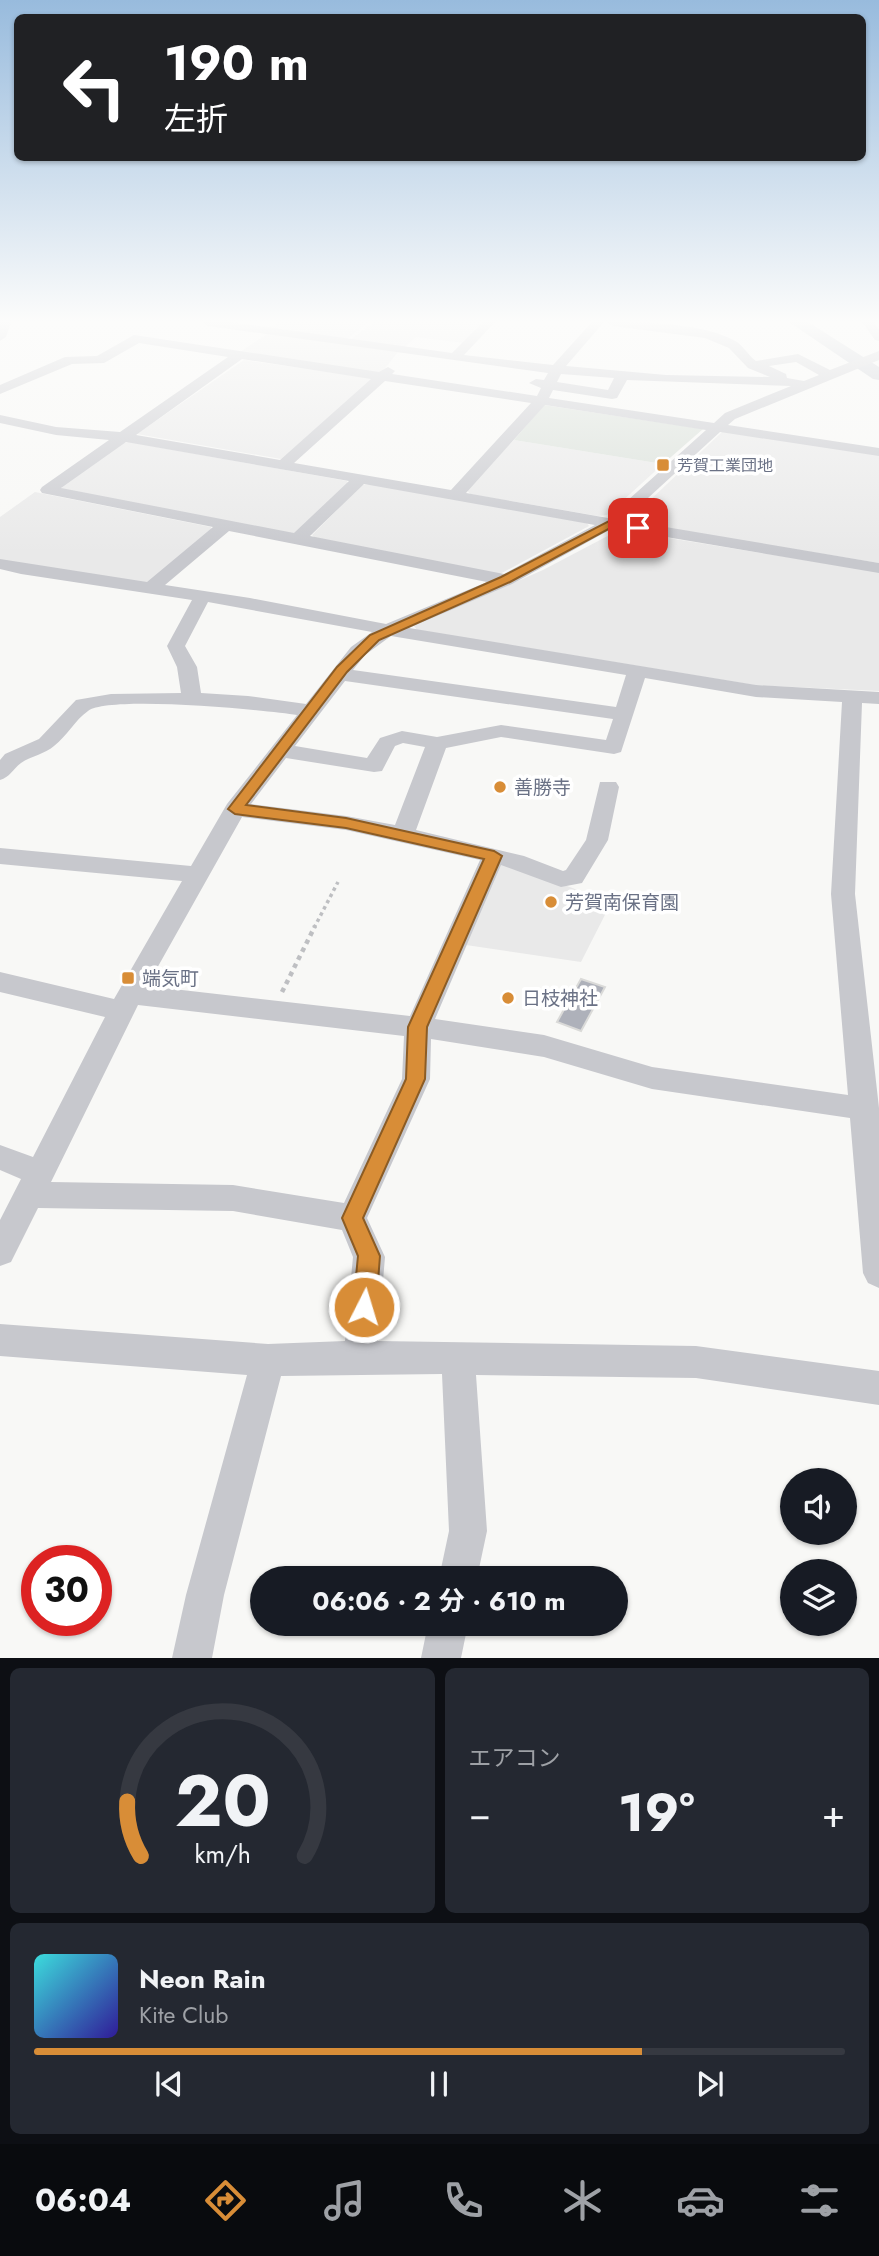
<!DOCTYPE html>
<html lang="ja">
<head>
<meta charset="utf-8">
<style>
	body { margin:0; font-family:Jost,"Noto Sans JP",sans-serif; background:#242831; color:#f1f3f6; height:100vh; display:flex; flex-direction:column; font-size:26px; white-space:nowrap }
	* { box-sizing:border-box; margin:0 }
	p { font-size:23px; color:#9ea1a6 }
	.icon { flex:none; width:38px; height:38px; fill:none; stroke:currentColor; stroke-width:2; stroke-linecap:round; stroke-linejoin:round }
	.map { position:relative; height:1658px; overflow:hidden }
	.side { display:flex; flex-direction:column; gap:10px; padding:10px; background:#0d0f14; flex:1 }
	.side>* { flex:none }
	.hud { position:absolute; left:14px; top:14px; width:852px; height:147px; border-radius:10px; box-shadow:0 2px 5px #0004; background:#202124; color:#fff; overflow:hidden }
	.controls { position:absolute; left:780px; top:1468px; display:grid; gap:14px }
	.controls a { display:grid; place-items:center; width:77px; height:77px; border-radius:50%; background:#171b24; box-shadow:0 2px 5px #0004; font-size:35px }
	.speed { position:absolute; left:21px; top:1545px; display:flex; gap:14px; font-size:35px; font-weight:700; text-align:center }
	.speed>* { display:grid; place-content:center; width:91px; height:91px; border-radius:50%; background:#171b24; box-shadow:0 2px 5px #0004; line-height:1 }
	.speed .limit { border:10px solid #d22; background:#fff; color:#111 }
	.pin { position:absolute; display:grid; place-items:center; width:60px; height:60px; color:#fff; margin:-30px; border-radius:14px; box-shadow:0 4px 10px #0006 }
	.me { position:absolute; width:77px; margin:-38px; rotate:5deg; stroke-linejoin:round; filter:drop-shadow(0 0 5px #0008) }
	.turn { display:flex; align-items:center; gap:24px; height:147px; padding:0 35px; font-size:32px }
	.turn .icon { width:91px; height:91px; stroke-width:2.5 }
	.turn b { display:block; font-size:49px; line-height:60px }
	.big { font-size:52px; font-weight:700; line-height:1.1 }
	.side .widget { flex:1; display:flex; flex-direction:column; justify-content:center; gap:10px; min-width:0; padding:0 24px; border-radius:10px; background:#242831 }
	.side .dial { align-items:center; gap:0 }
	.dial svg { height:182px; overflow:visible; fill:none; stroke:#363941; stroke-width:7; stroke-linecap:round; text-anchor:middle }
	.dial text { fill:#f1f3f6; stroke:none }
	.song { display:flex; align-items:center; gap:21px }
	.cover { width:84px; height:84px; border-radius:10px; background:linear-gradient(135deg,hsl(180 70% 55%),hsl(250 70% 35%)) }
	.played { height:7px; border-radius:4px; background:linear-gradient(90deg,#d88d37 75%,#363941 75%) }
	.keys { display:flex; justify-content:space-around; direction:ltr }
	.heat { display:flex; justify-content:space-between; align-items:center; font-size:38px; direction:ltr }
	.side .tiles { flex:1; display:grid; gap:10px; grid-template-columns:1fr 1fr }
	.widget:last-child { grid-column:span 2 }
	.trip { position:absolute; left:250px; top:1566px; width:378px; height:70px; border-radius:35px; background:#171b24; box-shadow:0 2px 5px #0004; font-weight:700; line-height:70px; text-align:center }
	.tab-bar { display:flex; height:112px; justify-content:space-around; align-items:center; background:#090b0e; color:#9ea1a6 }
	.tab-bar .icon { width:49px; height:49px }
	.tab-bar .selected { color:#d88d37 }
	.tab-bar b { font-size:32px; color:#f1f3f6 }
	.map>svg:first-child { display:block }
</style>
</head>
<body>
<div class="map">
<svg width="879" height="1658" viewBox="0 0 879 1658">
	<rect width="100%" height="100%" fill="#f8f8f6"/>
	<path fill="#e9e9e9" d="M 279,322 L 369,322 L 347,339 L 270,328 Z
		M 374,322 L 486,322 L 464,343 L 416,337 L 404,348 L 350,340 Z
		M 270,332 L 398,352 L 382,372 L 378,373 L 240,352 Z
		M 244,360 L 370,378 L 372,380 L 281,459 L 137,434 Z
		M 722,432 L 879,454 L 879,563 L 634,523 L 629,520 Z
		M 514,440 L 663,464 L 607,515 L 598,516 L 470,494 L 466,489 Z
		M 129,442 L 347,481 L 348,484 L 298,533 L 290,534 L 62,489 L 62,486 L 123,443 Z
		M 370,484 L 587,523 L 589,526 L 500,574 L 315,538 L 312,535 L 362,485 Z
		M 35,492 L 211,527 L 212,531 L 154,582 L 144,583 L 0,560 L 0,517 Z
		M 619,530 L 879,572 L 879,691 L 754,685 L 417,630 L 414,626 L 543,570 Z
		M 503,861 L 611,903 L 581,962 L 466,945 L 482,895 Z"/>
	<path fill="#d8dfd8" d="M 544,405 L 703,429 L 663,464 L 514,440 Z"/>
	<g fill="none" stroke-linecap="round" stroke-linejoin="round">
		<path fill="#c1c5cd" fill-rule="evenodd" d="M 789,322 L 808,322 L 879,367 L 879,380 L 873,379 Z"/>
	</g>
	<path fill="#aeb1ba" stroke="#dadad8" stroke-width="2" d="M 581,979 L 605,987 L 581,1031 L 557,1022 Z"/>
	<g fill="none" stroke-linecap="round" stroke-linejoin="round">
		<path stroke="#bebfc2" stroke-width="3.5" stroke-dasharray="3.5 3.5" stroke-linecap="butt" d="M 314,928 L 338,882"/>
		<path stroke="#bebfc2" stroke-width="4.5" stroke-dasharray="4.5 4.5" stroke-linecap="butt" d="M 282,992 L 315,926"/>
		<path fill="#c7c8cd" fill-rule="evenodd" d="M 0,322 L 11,322 L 6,337 L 0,341 Z
			M 202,322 L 230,322 L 452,353 L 483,322 L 495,322 L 464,355 L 553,365 L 592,322 L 604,322 L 566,366 L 666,375 L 770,377 L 748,368 L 729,348 L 705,338 L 613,326 L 607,322 C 643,322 706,323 737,342 C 744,347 749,356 756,361 L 798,354 L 830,370 L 879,351 L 879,360 L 735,419 L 728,425 L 879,448 L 879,456 L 720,432 L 624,520 L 879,563 L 879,573 L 613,528 L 512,584 L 409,628 L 756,685 L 879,692 L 879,704 L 862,703 L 855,894 L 879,1108 L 879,1288 L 868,1283 L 863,1273 L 850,1118 L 652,1089 L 544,1057 L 431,1039 L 430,1079 L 367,1218 L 385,1257 L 378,1341 L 696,1346 L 879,1371 L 879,1405 L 696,1378 L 476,1375 L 487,1531 L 477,1578 L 439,1578 L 449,1531 L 442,1374 L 281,1376 L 224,1595 L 212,1658 L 172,1658 L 186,1595 L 247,1375 L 0,1356 L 0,1324 L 268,1344 L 345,1341 L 353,1257 L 342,1230 L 233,1211 L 38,1208 L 11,1262 L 0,1266 L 0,1220 L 21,1179 L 0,1170 L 0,1145 L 33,1157 L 105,1017 L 0,992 L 0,972 L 114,999 L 182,881 L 0,864 L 0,848 L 191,866 L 227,804 L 297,715 C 265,710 109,695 88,711 C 75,720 67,736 54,746 C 45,754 31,756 21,763 C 12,770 10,777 0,780 L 0,760 L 5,754 L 39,739 L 76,700 L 111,694 L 181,693 L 177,667 L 167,646 L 192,600 L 21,574 L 0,569 L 0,559 L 147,582 L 213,527 L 42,493 L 40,490 L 42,487 L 109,440 L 56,435 L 0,423 L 0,415 L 56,427 L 120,432 L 228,357 L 139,343 L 104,363 L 72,364 L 0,394 L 0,385 L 65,357 L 97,356 L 134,335 L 379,372 L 388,367 L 395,371 L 392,374 L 537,396 L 541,388 L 529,383 L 536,379 L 544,380 L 548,373 L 208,326 ZM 242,359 L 371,379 L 280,460 L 136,435 ZM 796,362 L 819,375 L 804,381 L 787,378 L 786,374 L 769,366 ZM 561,374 L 614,378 L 608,390 L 557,382 ZM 627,380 L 791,386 L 725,413 L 714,423 L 549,398 L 553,390 L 612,399 L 617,398 ZM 385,381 L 531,403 L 451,490 L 294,463 ZM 545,405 L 706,430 L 608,518 L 466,493 ZM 126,442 L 349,481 L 294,533 L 61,488 ZM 364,484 L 595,525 L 504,574 L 310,536 ZM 229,531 L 487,582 L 386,624 L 250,598 L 165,585 ZM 208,602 L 372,632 L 351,647 L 306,704 L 248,696 L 201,693 L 197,667 L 185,646 ZM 391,636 L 626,675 L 616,707 L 353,670 L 365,655 ZM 645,678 L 756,697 L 842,702 L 831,894 L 848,1095 L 652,1067 L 544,1035 L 435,1019 L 501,865 L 561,887 L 582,883 L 608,840 L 619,787 L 616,782 L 600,782 L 586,840 L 566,870 L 563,871 L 524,856 L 416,830 L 446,748 L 501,737 L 614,754 L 621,752 ZM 345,681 L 613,719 L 606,740 L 501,725 L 437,737 L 402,731 L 380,738 L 367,758 L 295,746 ZM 403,743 L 425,747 L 395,825 L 346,816 L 251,804 L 286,758 L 374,772 L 382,771 L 395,746 ZM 242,817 L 346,830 L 480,860 L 410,1016 L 147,986 ZM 138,1005 L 404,1036 L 402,1079 L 344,1203 L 233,1185 L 51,1182 Z
			M 862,322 L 874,322 L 879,329 L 879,341 L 875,340 Z
			M 428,1624 L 468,1624 L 461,1658 L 421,1658 Z"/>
	</g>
	<linearGradient id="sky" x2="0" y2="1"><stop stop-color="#98bbdd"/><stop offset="0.58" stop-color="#fcfcfb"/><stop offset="1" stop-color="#fcfcfb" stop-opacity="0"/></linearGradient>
	<rect width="879" height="554" fill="url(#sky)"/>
	<path fill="#d88d37" stroke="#8c5c24" stroke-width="2" d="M 611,520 L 643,528 L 638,531 L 612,527 L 510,582 L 379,640 L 347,672 L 246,805 L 346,818 L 494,851 L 502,856 L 427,1027 L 425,1079 L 363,1218 L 380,1256 L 376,1307 L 372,1314 L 364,1317 L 356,1314 L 353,1307 L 358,1256 L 342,1218 L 406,1079 L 408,1027 L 484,859 L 346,828 L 235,814 L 228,809 L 337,667 L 370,635 L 501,577 Z"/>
	<g fill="#d88d37" stroke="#fff" stroke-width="2.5">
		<rect x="656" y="458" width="14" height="14" rx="3.5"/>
		<circle cx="500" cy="787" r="7"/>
		<circle cx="551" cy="902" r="7"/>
		<rect x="121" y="971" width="14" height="14" rx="3.5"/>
		<circle cx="508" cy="998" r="7"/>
	</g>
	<g text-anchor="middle" stroke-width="7" stroke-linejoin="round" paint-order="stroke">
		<g font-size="16" fill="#6a7185" stroke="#fff" text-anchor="start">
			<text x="677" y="471">芳賀工業団地</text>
		</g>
		<g font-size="19" fill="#6a7185" stroke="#fff" text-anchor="start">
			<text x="514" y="794">善勝寺</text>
			<text x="565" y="909">芳賀南保育園</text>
			<text x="142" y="985">端気町</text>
			<text x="522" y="1005">日枝神社</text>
		</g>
	</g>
</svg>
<div class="controls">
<a><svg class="icon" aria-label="sound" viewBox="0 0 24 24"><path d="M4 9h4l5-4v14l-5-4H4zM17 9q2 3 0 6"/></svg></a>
<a><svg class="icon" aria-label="layers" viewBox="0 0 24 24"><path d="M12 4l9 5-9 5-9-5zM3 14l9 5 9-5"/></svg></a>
</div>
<div class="speed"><div class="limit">30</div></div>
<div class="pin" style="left:638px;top:528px;background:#d93025"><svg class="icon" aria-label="arrive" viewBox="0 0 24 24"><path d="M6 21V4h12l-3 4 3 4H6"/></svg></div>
<svg class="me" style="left:364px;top:1307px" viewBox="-20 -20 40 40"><circle r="17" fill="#d88d37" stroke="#fff" stroke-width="3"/><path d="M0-11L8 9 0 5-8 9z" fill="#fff"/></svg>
<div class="trip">06:06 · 2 分 · 610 m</div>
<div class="hud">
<div class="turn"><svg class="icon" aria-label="left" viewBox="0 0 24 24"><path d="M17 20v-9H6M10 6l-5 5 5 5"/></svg><div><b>190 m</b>左折</div></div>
</div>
</div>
<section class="side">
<div class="tiles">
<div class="widget dial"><svg viewBox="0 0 100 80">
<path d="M14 69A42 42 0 1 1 86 69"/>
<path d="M14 69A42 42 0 0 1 8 45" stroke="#d88d37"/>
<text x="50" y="56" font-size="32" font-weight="700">20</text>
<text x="50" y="72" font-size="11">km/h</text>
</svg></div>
<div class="widget"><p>エアコン</p>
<div class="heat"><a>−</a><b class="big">19°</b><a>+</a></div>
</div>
<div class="widget">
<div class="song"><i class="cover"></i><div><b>Neon Rain</b><p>Kite Club</p></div></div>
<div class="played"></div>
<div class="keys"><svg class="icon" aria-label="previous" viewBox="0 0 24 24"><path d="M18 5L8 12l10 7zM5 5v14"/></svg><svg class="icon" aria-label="pause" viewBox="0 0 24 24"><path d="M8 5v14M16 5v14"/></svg><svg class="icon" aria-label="next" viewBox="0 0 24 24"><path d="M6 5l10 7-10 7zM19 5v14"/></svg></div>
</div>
</div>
</section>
<nav class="tab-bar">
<b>06:04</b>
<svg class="icon selected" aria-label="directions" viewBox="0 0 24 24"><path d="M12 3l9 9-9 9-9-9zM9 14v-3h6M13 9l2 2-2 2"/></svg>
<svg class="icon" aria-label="music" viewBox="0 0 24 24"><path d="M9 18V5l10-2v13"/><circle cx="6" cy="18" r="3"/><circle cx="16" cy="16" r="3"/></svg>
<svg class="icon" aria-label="phone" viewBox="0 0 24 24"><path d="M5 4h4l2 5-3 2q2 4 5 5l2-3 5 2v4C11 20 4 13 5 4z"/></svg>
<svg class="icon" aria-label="climate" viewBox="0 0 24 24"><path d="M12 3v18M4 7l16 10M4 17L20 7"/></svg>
<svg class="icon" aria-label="car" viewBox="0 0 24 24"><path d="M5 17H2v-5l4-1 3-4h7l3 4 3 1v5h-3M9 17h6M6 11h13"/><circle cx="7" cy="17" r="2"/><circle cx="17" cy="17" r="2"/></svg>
<svg class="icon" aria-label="filters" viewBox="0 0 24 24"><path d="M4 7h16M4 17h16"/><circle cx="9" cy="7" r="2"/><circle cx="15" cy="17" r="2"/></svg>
</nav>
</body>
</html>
